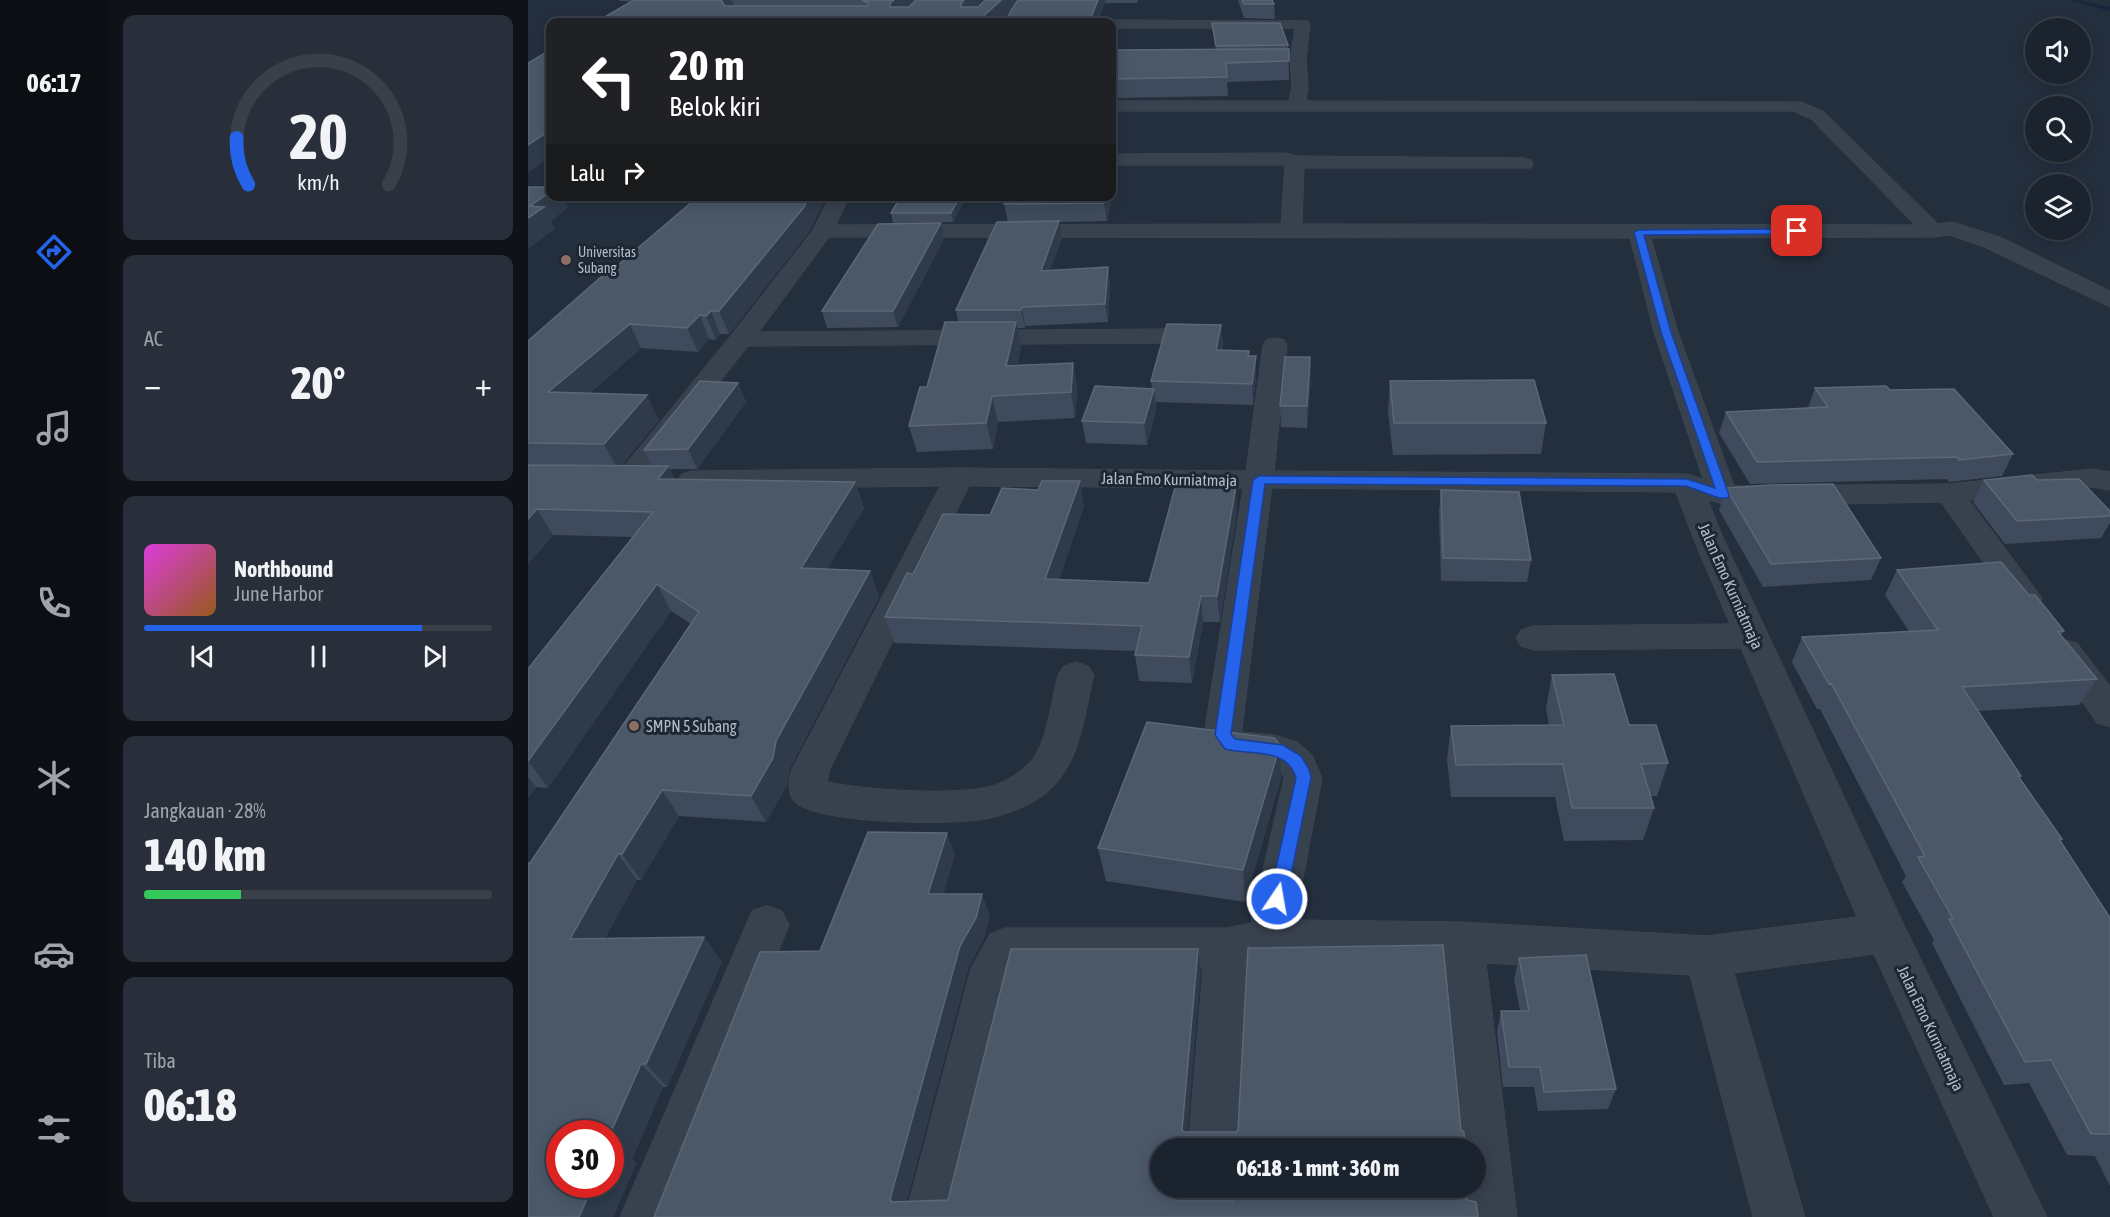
<!DOCTYPE html>
<html lang="id">
<head>
<meta charset="utf-8">
<style>
	body { margin:0; font-family:"Asap Condensed",sans-serif; background:#282f3a; color:#f1f3f6; height:100vh; display:flex; flex-direction:column; font-size:22px; white-space:nowrap }
	* { box-sizing:border-box; margin:0 }
	p { font-size:20px; color:#a0a4aa }
	.icon { flex:none; width:33px; height:33px; fill:none; stroke:currentColor; stroke-width:2; stroke-linecap:round; stroke-linejoin:round }
	.map { position:relative; flex:1; overflow:hidden }
	.side { display:flex; flex-direction:column; gap:15px; padding:15px; background:#0f1319; width:420px }
	.side>* { flex:none }
	.hud { position:absolute; left:18px; top:18px; width:570px; height:183px; border-radius:12px; box-shadow:0 3px 15px #0003,0 0 0 2px #39404a; background:#202124; color:#fff; overflow:hidden }
	.controls { position:absolute; left:1497px; top:18px; display:grid; gap:12px }
	.controls a { display:grid; place-items:center; width:66px; height:66px; border-radius:50%; background:#1b232e; box-shadow:0 3px 15px #0003,0 0 0 2px #39404a; font-size:30px }
	.speed { position:absolute; left:18px; top:1120px; display:flex; gap:12px; font-size:30px; font-weight:700; text-align:center }
	.speed>* { display:grid; place-content:center; width:78px; height:78px; border-radius:50%; background:#1b232e; box-shadow:0 3px 15px #0003,0 0 0 2px #39404a; line-height:1 }
	.speed .limit { border:9px solid #d22; background:#fff; color:#111 }
	.pin { position:absolute; display:grid; place-items:center; width:51px; height:51px; color:#fff; margin:-26px; border-radius:12px; box-shadow:0 3px 9px #0006 }
	.me { position:absolute; width:66px; margin:-33px; rotate:12deg; stroke-linejoin:round; filter:drop-shadow(0 0 4px #0008) }
	.turn { display:flex; align-items:center; gap:21px; height:126px; padding:0 24px; font-size:27px }
	.turn .icon { width:78px; height:78px; stroke-width:2.5 }
	.turn b { display:block; font-size:42px; line-height:51px }
	.then { display:flex; align-items:center; height:57px; padding:0 24px; background:#0003; gap:12px; font-size:22px }
	.big { font-size:45px; font-weight:800; line-height:1.1 }
	.side .card { flex:1; display:flex; flex-direction:column; justify-content:center; gap:9px; min-width:0; padding:0 21px; border-radius:12px; background:#282f3a }
	.side .dial { align-items:center; gap:0 }
	.dial svg { height:156px; overflow:visible; fill:none; stroke:#39404a; stroke-width:7; stroke-linecap:round; text-anchor:middle }
	.dial text { fill:#f1f3f6; stroke:none }
	.song { display:flex; align-items:center; gap:18px }
	.cover { width:72px; height:72px; border-radius:9px; background:linear-gradient(135deg,hsl(300 70% 55%),hsl(30 70% 35%)) }
	.played { height:6px; border-radius:3px; background:linear-gradient(90deg,#2563eb 80%,#39404a 80%) }
	.keys { display:flex; justify-content:space-around; direction:ltr }
	.heat { display:flex; justify-content:space-between; align-items:center; font-size:33px; direction:ltr }
	.charge { height:9px; border-radius:4px; background:linear-gradient(90deg,#34c759 28%,#39404a 0) }
	.trip { position:absolute; left:622px; top:1138px; width:336px; height:60px; border-radius:30px; background:#1b232e; box-shadow:0 3px 15px #0003,0 0 0 2px #39404a; font-weight:800; line-height:60px; text-align:center }
	main { display:flex; flex:1; min-height:0 }
	.dock { display:flex; flex-direction:column; width:108px; justify-content:space-around; align-items:center; background:#0b0e12; color:#a0a4aa }
	.dock .icon { width:42px; height:42px }
	.dock .active { color:#2563eb }
	.dock b { font-size:27px; color:#f1f3f6 }
	.map>svg:first-child { display:block }
</style>
</head>
<body>
<main>
<nav class="dock">
<b>06:17</b>
<svg class="icon active" aria-label="directions" viewBox="0 0 24 24"><path d="M12 3l9 9-9 9-9-9zM9 14v-3h6M13 9l2 2-2 2"/></svg>
<svg class="icon" aria-label="music" viewBox="0 0 24 24"><path d="M9 18V5l10-2v13"/><circle cx="6" cy="18" r="3"/><circle cx="16" cy="16" r="3"/></svg>
<svg class="icon" aria-label="phone" viewBox="0 0 24 24"><path d="M5 4h4l2 5-3 2q2 4 5 5l2-3 5 2v4C11 20 4 13 5 4z"/></svg>
<svg class="icon" aria-label="climate" viewBox="0 0 24 24"><path d="M12 3v18M4 7l16 10M4 17L20 7"/></svg>
<svg class="icon" aria-label="car" viewBox="0 0 24 24"><path d="M5 17H2v-5l4-1 3-4h7l3 4 3 1v5h-3M9 17h6M6 11h13"/><circle cx="7" cy="17" r="2"/><circle cx="17" cy="17" r="2"/></svg>
<svg class="icon" aria-label="filters" viewBox="0 0 24 24"><path d="M4 7h16M4 17h16"/><circle cx="9" cy="7" r="2"/><circle cx="15" cy="17" r="2"/></svg>
</nav>
<section class="side">
<div class="card dial"><svg viewBox="0 0 100 80">
<path d="M14 69A42 42 0 1 1 86 69"/>
<path d="M14 69A42 42 0 0 1 8 45" stroke="#2563eb"/>
<text x="50" y="56" font-size="32" font-weight="700">20</text>
<text x="50" y="72" font-size="11">km/h</text>
</svg></div>
<div class="card"><p>AC</p>
<div class="heat"><a>−</a><b class="big">20°</b><a>+</a></div>
</div>
<div class="card">
<div class="song"><i class="cover"></i><div><b>Northbound</b><p>June Harbor</p></div></div>
<div class="played"></div>
<div class="keys"><svg class="icon" aria-label="previous" viewBox="0 0 24 24"><path d="M18 5L8 12l10 7zM5 5v14"/></svg><svg class="icon" aria-label="pause" viewBox="0 0 24 24"><path d="M8 5v14M16 5v14"/></svg><svg class="icon" aria-label="next" viewBox="0 0 24 24"><path d="M6 5l10 7-10 7zM19 5v14"/></svg></div>
</div>
<div class="card"><p>Jangkauan · 28%</p><b class="big">140 km</b><div class="charge"></div></div>
<div class="card"><p>Tiba</p><b class="big">06:18</b></div>
</section>
<div class="map">
<svg width="1582" height="1217" viewBox="0 0 1582 1217">
	<rect width="100%" height="100%" fill="#242f3e"/>
	<g fill="none" stroke-linecap="round" stroke-linejoin="round">
		<path fill="#17263c" fill-rule="evenodd" d="M 1541,0 L 1549,0 L 1582,7 L 1582,11 Z"/>
		<defs>
			<path id="street" d="M 584,20 L 780,21 L 782,24 L 778,60 L 780,87 L 778,101 L 1273,102 L 1295,111 L 1410,224 L 1424,222 L 1472,237 L 1582,291 L 1582,307 L 1456,247 L 1422,235 L 1405,237 L 1123,238 L 1150,332 L 1206,486 L 1421,484 L 1564,469 L 1582,472 L 1582,490 L 1564,487 L 1441,500 L 1514,598 L 1510,606 L 1498,609 L 1486,606 L 1413,502 L 1255,505 L 1195,504 L 1180,500 L 1196,540 L 1373,919 L 1519,1217 L 1466,1217 L 1346,954 L 1206,973 L 1277,1217 L 1225,1217 L 1162,975 L 958,963 L 989,1217 L 937,1217 L 934,1188 L 948,1188 L 948,1149 L 931,1149 L 914,961 L 741,959 L 720,963 L 710,1149 L 660,1149 L 675,968 L 489,968 L 429,1217 L 377,1217 L 443,968 L 462,934 L 477,928 L 699,928 L 723,923 L 756,778 C 748,758 709,761 689,754 L 676,735 L 715,488 L 441,486 L 302,769 L 299,782 C 337,790 428,796 464,786 C 480,781 499,769 508,754 C 520,734 524,698 530,675 L 536,666 L 548,662 L 560,666 L 566,675 C 557,710 554,753 529,782 C 513,802 487,812 462,818 C 430,826 292,824 268,803 C 258,795 261,779 264,769 L 412,486 L 164,489 L 154,486 L 150,480 L 154,474 L 164,471 L 431,468 L 718,471 L 735,345 L 738,340 L 747,338 L 756,340 L 759,345 L 746,471 L 1159,474 L 1175,479 L 1126,332 L 1102,238 L 301,237 L 231,332 L 638,329 L 647,331 L 650,336 L 647,341 L 638,343 L 220,346 L 109,487 L 99,490 L 89,487 L 85,481 L 89,475 L 204,334 L 285,230 L 302,196 L 322,196 L 308,225 L 753,224 L 757,165 L 584,165 L 584,154 L 757,153 L 769,156 L 996,158 L 1003,160 L 1005,164 L 1003,168 L 776,168 L 774,224 L 1387,225 L 1283,119 L 1265,111 L 584,111 L 584,101 L 761,101 L 764,87 L 762,60 L 767,28 L 584,28 L 584,22 L 578,22 ZM 744,488 L 1148,492 L 1166,540 L 1202,624 L 1005,626 L 993,630 L 988,638 L 993,646 L 1005,650 L 1213,648 L 1329,917 L 1179,936 L 934,922 L 767,920 L 794,778 L 784,755 L 769,742 L 746,735 L 714,732 Z
				M 1537,640 L 1549,643 L 1582,686 L 1582,727 L 1569,723 L 1520,652 L 1525,643 Z
				M 239,906 L 254,911 L 261,925 L 144,1217 L 92,1217 L 224,911 Z
				M 656,1188 L 708,1188 L 706,1217 L 654,1217 Z"/>
		</defs>
		<use href="#street" stroke="#414a57" stroke-width="1"/>
		<use href="#street" fill="#38414e" fill-rule="evenodd"/>
	</g>
	<path fill="#3f4b5c" d="M 91,0 L 454,0 L 448,7 L 450,7 L 457,0 L 610,0 L 609,3 L 577,3 L 484,9 L 470,22 L 92,1 Z
		M 710,0 L 744,0 L 746,4 L 747,19 L 716,18 Z
		M 684,23 L 760,45 L 761,80 L 699,82 L 700,96 L 584,98 L 584,50 L 688,49 Z
		M 588,153 L 590,171 L 579,221 L 531,222 L 534,238 L 522,270 L 580,267 L 582,285 L 580,322 L 497,326 L 497,328 L 489,328 L 493,346 L 489,366 L 545,363 L 549,388 L 547,418 L 470,422 L 465,449 L 389,452 L 381,426 L 430,322 L 428,310 L 480,222 L 476,204 Z
		M 373,196 L 438,196 L 438,197 L 425,222 L 365,223 L 363,213 Z
		M 283,229 L 201,334 L 192,334 L 188,340 L 181,339 L 170,352 L 113,348 L 62,393 L 131,420 L 93,465 L 124,466 L 116,450 L 210,383 L 218,402 L 169,469 L 142,469 L 146,479 L 327,482 L 336,508 L 299,569 L 342,571 L 351,597 L 262,768 L 259,785 L 238,822 L 151,816 L 113,880 L 109,880 L 77,938 L 176,937 L 194,962 L 139,1087 L 135,1087 L 104,1159 L 108,1163 L 85,1217 L 2,863 L 163,624 L 143,611 L 20,788 L 8,787 L 0,798 L 0,669 L 105,537 L 25,535 L 0,564 L 0,341 L 83,271 Z
		M 416,239 L 370,327 L 299,328 L 294,311 Z
		M 693,325 L 695,345 L 694,350 L 721,356 L 728,377 L 725,405 L 628,402 L 628,410 L 619,445 L 558,443 L 554,421 L 624,389 L 623,381 Z
		M 782,357 L 783,378 L 779,428 L 753,427 L 752,406 Z
		M 862,381 L 1018,423 L 1013,454 L 865,455 L 860,412 Z
		M 1287,388 L 1362,390 L 1485,454 L 1474,476 L 1421,482 L 1419,479 L 1222,484 L 1191,433 L 1198,412 L 1280,408 Z
		M 1456,480 L 1509,480 L 1582,511 L 1582,523 L 1573,538 L 1477,544 L 1445,502 Z
		M 1198,488 L 1353,558 L 1343,580 L 1235,587 L 1191,510 Z
		M 913,490 L 1003,560 L 999,582 L 913,581 L 911,512 Z
		M 556,506 L 531,580 L 621,583 L 709,511 L 692,622 L 675,622 L 664,683 L 611,681 L 607,655 L 608,651 L 366,643 L 357,617 L 385,574 Z
		M 1369,570 L 1501,595 L 1536,631 L 1533,635 L 1569,679 L 1551,705 L 1450,711 L 1493,776 L 1492,778 L 1534,839 L 1533,842 L 1582,918 L 1582,1186 L 1567,1156 L 1539,1155 L 1501,1083 L 1476,1085 L 1404,943 L 1406,940 L 1374,882 L 1378,876 L 1292,709 L 1289,709 L 1264,662 L 1274,637 L 1381,631 L 1357,595 Z
		M 1024,675 L 1101,725 L 1140,763 L 1129,796 L 1122,796 L 1126,808 L 1115,840 L 1036,841 L 1027,797 L 923,797 L 919,759 L 923,726 L 1021,725 L 1018,708 Z
		M 753,778 L 717,902 L 578,881 L 570,848 Z
		M 991,958 L 1088,1089 L 1080,1109 L 1010,1111 L 1006,1087 L 975,1087 L 969,1032 L 973,1011 L 992,1011 L 986,979 Z"/>
	<path fill="#2f3b4b" d="M 194,0 L 204,0 L 208,12 L 199,19 L 194,2 Z
		M 366,0 L 389,0 L 366,22 L 362,7 L 362,3 Z
		M 436,0 L 454,0 L 436,21 L 433,4 Z
		M 473,0 L 494,0 L 470,22 L 449,22 Z
		M 570,0 L 577,0 L 577,3 L 570,22 L 561,22 Z
		M 22,130 L 22,157 L 0,173 L 0,145 Z
		M 588,153 L 590,171 L 579,221 L 576,203 L 578,196 L 584,196 L 584,173 Z
		M 22,192 L 22,196 L 34,196 L 40,208 L 23,221 L 27,229 L 0,249 L 0,218 L 2,206 Z
		M 281,196 L 299,196 L 283,229 L 201,334 L 191,311 Z
		M 432,196 L 438,197 L 425,222 L 423,213 Z
		M 531,221 L 534,238 L 516,288 L 513,271 Z
		M 413,223 L 416,239 L 370,327 L 365,311 Z
		M 580,267 L 582,285 L 580,322 L 577,304 Z
		M 494,307 L 497,326 L 497,328 L 493,310 Z
		M 183,311 L 192,334 L 188,340 L 178,316 Z
		M 172,315 L 181,339 L 170,352 L 159,328 Z
		M 488,322 L 493,346 L 483,392 L 478,366 Z
		M 102,324 L 113,348 L 34,417 L 20,392 Z
		M 693,325 L 695,345 L 690,371 L 688,350 Z
		M 728,356 L 728,377 L 725,405 L 724,384 Z
		M 782,357 L 783,378 L 779,428 L 779,406 Z
		M 545,363 L 549,388 L 547,418 L 543,392 Z
		M 210,383 L 218,402 L 169,469 L 160,449 Z
		M 626,389 L 628,410 L 619,445 L 616,423 Z
		M 119,395 L 131,420 L 90,470 L 76,444 Z
		M 464,396 L 470,422 L 465,449 L 458,423 Z
		M 140,466 L 152,492 L 130,479 Z
		M 552,481 L 556,506 L 523,605 L 517,579 Z
		M 327,482 L 336,508 L 284,594 L 273,568 Z
		M 708,486 L 709,511 L 692,622 L 689,596 Z
		M 9,509 L 25,535 L 0,564 L 0,519 Z
		M 342,571 L 351,597 L 262,768 L 259,785 L 238,822 L 223,796 L 248,741 Z
		M 129,584 L 143,611 L 20,788 L 0,761 Z
		M 673,596 L 675,622 L 664,683 L 661,657 Z
		M 752,745 L 753,778 L 717,902 L 715,870 Z
		M 0,777 L 8,787 L 0,798 Z
		M 134,790 L 151,816 L 113,880 L 94,854 Z
		M 419,833 L 427,855 L 409,916 L 400,894 Z
		M 90,854 L 109,880 L 63,964 L 42,939 Z
		M 454,894 L 462,916 L 456,939 L 441,967 L 375,1216 L 362,1199 L 432,946 Z
		M 176,937 L 194,962 L 139,1087 L 118,1064 Z
		M 670,949 L 673,970 L 658,1149 L 654,1130 Z
		M 113,1064 L 135,1087 L 104,1159 L 108,1163 L 85,1217 L 51,1217 L 65,1185 L 82,1185 L 82,1134 Z
		M 649,1188 L 654,1188 L 652,1217 L 648,1201 Z"/>
	<path fill="#4b5868" stroke="#5c6777" stroke-width="1.5" d="M 106,0 L 194,0 L 194,2 L 197,6 L 340,6 L 340,3 L 334,0 L 366,0 L 362,3 L 362,7 L 381,7 L 388,0 L 436,0 L 433,4 L 433,7 L 450,7 L 457,0 L 473,0 L 449,22 L 68,22 Z
		M 490,0 L 570,0 L 561,22 L 476,22 Z
		M 714,0 L 744,0 L 746,4 L 716,4 Z
		M 684,23 L 752,23 L 760,45 L 688,46 Z
		M 761,49 L 761,61 L 698,63 L 699,77 L 584,79 L 584,50 Z
		M 22,50 L 22,130 L 0,145 L 0,63 Z
		M 584,153 L 588,153 L 584,173 Z
		M 0,187 L 22,187 L 22,192 L 2,206 L 16,207 L 0,218 Z
		M 171,196 L 281,196 L 276,207 L 191,311 L 183,311 L 178,316 L 172,315 L 159,328 L 102,324 L 20,392 L 119,395 L 76,444 L 0,443 L 0,341 L 80,271 L 83,271 Z
		M 373,196 L 432,196 L 423,213 L 363,213 Z
		M 480,196 L 578,196 L 576,203 L 476,204 Z
		M 531,221 L 513,271 L 580,267 L 577,304 L 494,307 L 493,310 L 428,310 L 469,222 Z
		M 413,223 L 365,311 L 294,311 L 350,224 Z
		M 417,322 L 488,322 L 478,366 L 545,363 L 543,392 L 464,396 L 458,423 L 381,426 L 392,387 L 399,387 Z
		M 639,324 L 693,325 L 688,350 L 721,351 L 720,356 L 728,356 L 724,384 L 623,381 Z
		M 757,357 L 782,357 L 779,406 L 752,406 Z
		M 1006,380 L 1018,423 L 866,423 L 862,381 Z
		M 172,381 L 210,383 L 160,449 L 116,450 Z
		M 567,386 L 626,389 L 616,423 L 554,421 Z
		M 1358,386 L 1362,390 L 1426,389 L 1485,454 L 1431,460 L 1429,457 L 1229,462 L 1198,412 L 1300,407 L 1287,388 Z
		M 0,465 L 140,466 L 130,479 L 327,482 L 273,568 L 342,571 L 248,741 L 245,758 L 223,796 L 134,790 L 94,854 L 90,854 L 42,939 L 176,937 L 118,1064 L 113,1064 L 82,1134 L 32,1134 L 32,1185 L 65,1185 L 51,1217 L 0,1217 L 0,863 L 2,863 L 171,612 L 129,584 L 0,761 L 0,669 L 125,512 L 9,509 L 0,519 Z
		M 1504,475 L 1509,480 L 1551,479 L 1582,511 L 1582,516 L 1489,521 L 1456,480 Z
		M 514,481 L 552,481 L 517,579 L 621,583 L 648,484 L 708,486 L 689,596 L 673,596 L 661,657 L 607,655 L 614,626 L 357,617 L 379,573 L 385,574 L 415,514 L 462,515 L 474,488 L 510,490 Z
		M 1305,484 L 1353,558 L 1243,564 L 1198,488 L 1243,485 Z
		M 913,490 L 991,492 L 1003,560 L 915,558 Z
		M 1473,562 L 1501,595 L 1507,595 L 1521,612 L 1536,631 L 1530,632 L 1569,679 L 1434,687 L 1493,776 L 1490,776 L 1534,839 L 1531,839 L 1582,918 L 1582,1134 L 1563,1134 L 1523,1060 L 1497,1062 L 1421,919 L 1425,919 L 1390,857 L 1397,856 L 1303,683 L 1301,684 L 1274,637 L 1410,630 L 1369,570 Z
		M 1086,674 L 1101,725 L 1128,725 L 1140,763 L 1113,764 L 1126,808 L 1044,808 L 1035,764 L 928,765 L 923,726 L 1036,725 L 1024,675 Z
		M 619,722 L 746,738 L 752,745 L 715,870 L 570,848 Z
		M 340,832 L 419,833 L 400,894 L 454,894 L 448,918 L 432,946 L 362,1199 L 364,1202 L 420,1200 L 483,949 L 670,949 L 654,1130 L 656,1132 L 708,1132 L 710,1130 L 720,948 L 915,945 L 933,1130 L 936,1132 L 937,1149 L 943,1149 L 633,1149 L 633,1188 L 649,1188 L 648,1201 L 705,1201 L 706,1188 L 938,1188 L 939,1200 L 948,1202 L 950,1217 L 126,1217 L 232,952 L 292,951 Z
		M 1058,955 L 1088,1089 L 1016,1092 L 1012,1067 L 981,1067 L 973,1011 L 1001,1011 L 991,958 Z"/>
	<path fill="#2563eb" stroke="#184099" stroke-width="1.5" d="M 1111,230 L 1269,229 L 1274,231 L 1269,234 L 1116,235 L 1143,332 L 1201,495 L 1200,498 L 1191,498 L 1158,486 L 737,484 L 703,734 L 707,739 L 755,745 L 773,756 L 781,769 L 783,778 L 758,899 L 755,905 L 749,907 L 743,905 L 741,899 L 768,778 C 759,746 721,756 697,749 L 687,735 L 725,480 L 731,476 L 1159,479 L 1187,488 L 1133,332 L 1106,232 Z"/>
	<g fill="#8d6e63" stroke="#1d2633" stroke-width="2">
		<circle cx="38" cy="260" r="6"/>
		<circle cx="106" cy="726" r="6"/>
	</g>
	<g text-anchor="middle" stroke-width="6" stroke-linejoin="round" paint-order="stroke">
		<g font-size="14" fill="#b4bcc9" stroke="#1d2633" text-anchor="start">
			<text x="50" y="257">Universitas<tspan x="50" dy="16">Subang</tspan></text>
		</g>
		<g font-size="16" fill="#b4bcc9" stroke="#1d2633">
			<text transform="translate(641 479) rotate(1)" y="6">Jalan Emo Kurniatmaja</text>
			<text transform="translate(1203 586) rotate(66)" y="6">Jalan Emo Kurniatmaja</text>
			<text transform="translate(1403 1028) rotate(65)" y="6">Jalan Emo Kurniatmaja</text>
		</g>
		<g font-size="16" fill="#b4bcc9" stroke="#1d2633" text-anchor="start">
			<text x="118" y="732">SMPN 5 Subang</text>
		</g>
	</g>
</svg>
<div class="controls">
<a><svg class="icon" aria-label="sound" viewBox="0 0 24 24"><path d="M4 9h4l5-4v14l-5-4H4zM17 9q2 3 0 6"/></svg></a>
<a><svg class="icon" aria-label="search" viewBox="0 0 24 24"><circle cx="10" cy="10" r="6"/><path d="M15 15l6 6"/></svg></a>
<a><svg class="icon" aria-label="layers" viewBox="0 0 24 24"><path d="M12 4l9 5-9 5-9-5zM3 14l9 5 9-5"/></svg></a>
</div>
<div class="speed"><div class="limit">30</div></div>
<div class="pin" style="left:1269px;top:231px;background:#d93025"><svg class="icon" aria-label="arrive" viewBox="0 0 24 24"><path d="M6 21V4h12l-3 4 3 4H6"/></svg></div>
<svg class="me" style="left:749px;top:899px" viewBox="-20 -20 40 40"><circle r="17" fill="#2563eb" stroke="#fff" stroke-width="3"/><path d="M0-11L8 9 0 5-8 9z" fill="#fff"/></svg>
<div class="trip">06:18 · 1 mnt · 360 m</div>
<div class="hud">
<div class="turn"><svg class="icon" aria-label="left" viewBox="0 0 24 24"><path d="M17 20v-9H6M10 6l-5 5 5 5"/></svg><div><b>20 m</b>Belok kiri</div></div>
<div class="then">Lalu<svg class="icon" aria-label="right" viewBox="0 0 24 24"><path d="M7 20v-9h11M14 6l5 5-5 5"/></svg></div>
</div>
</div>
</main>
</body>
</html>
